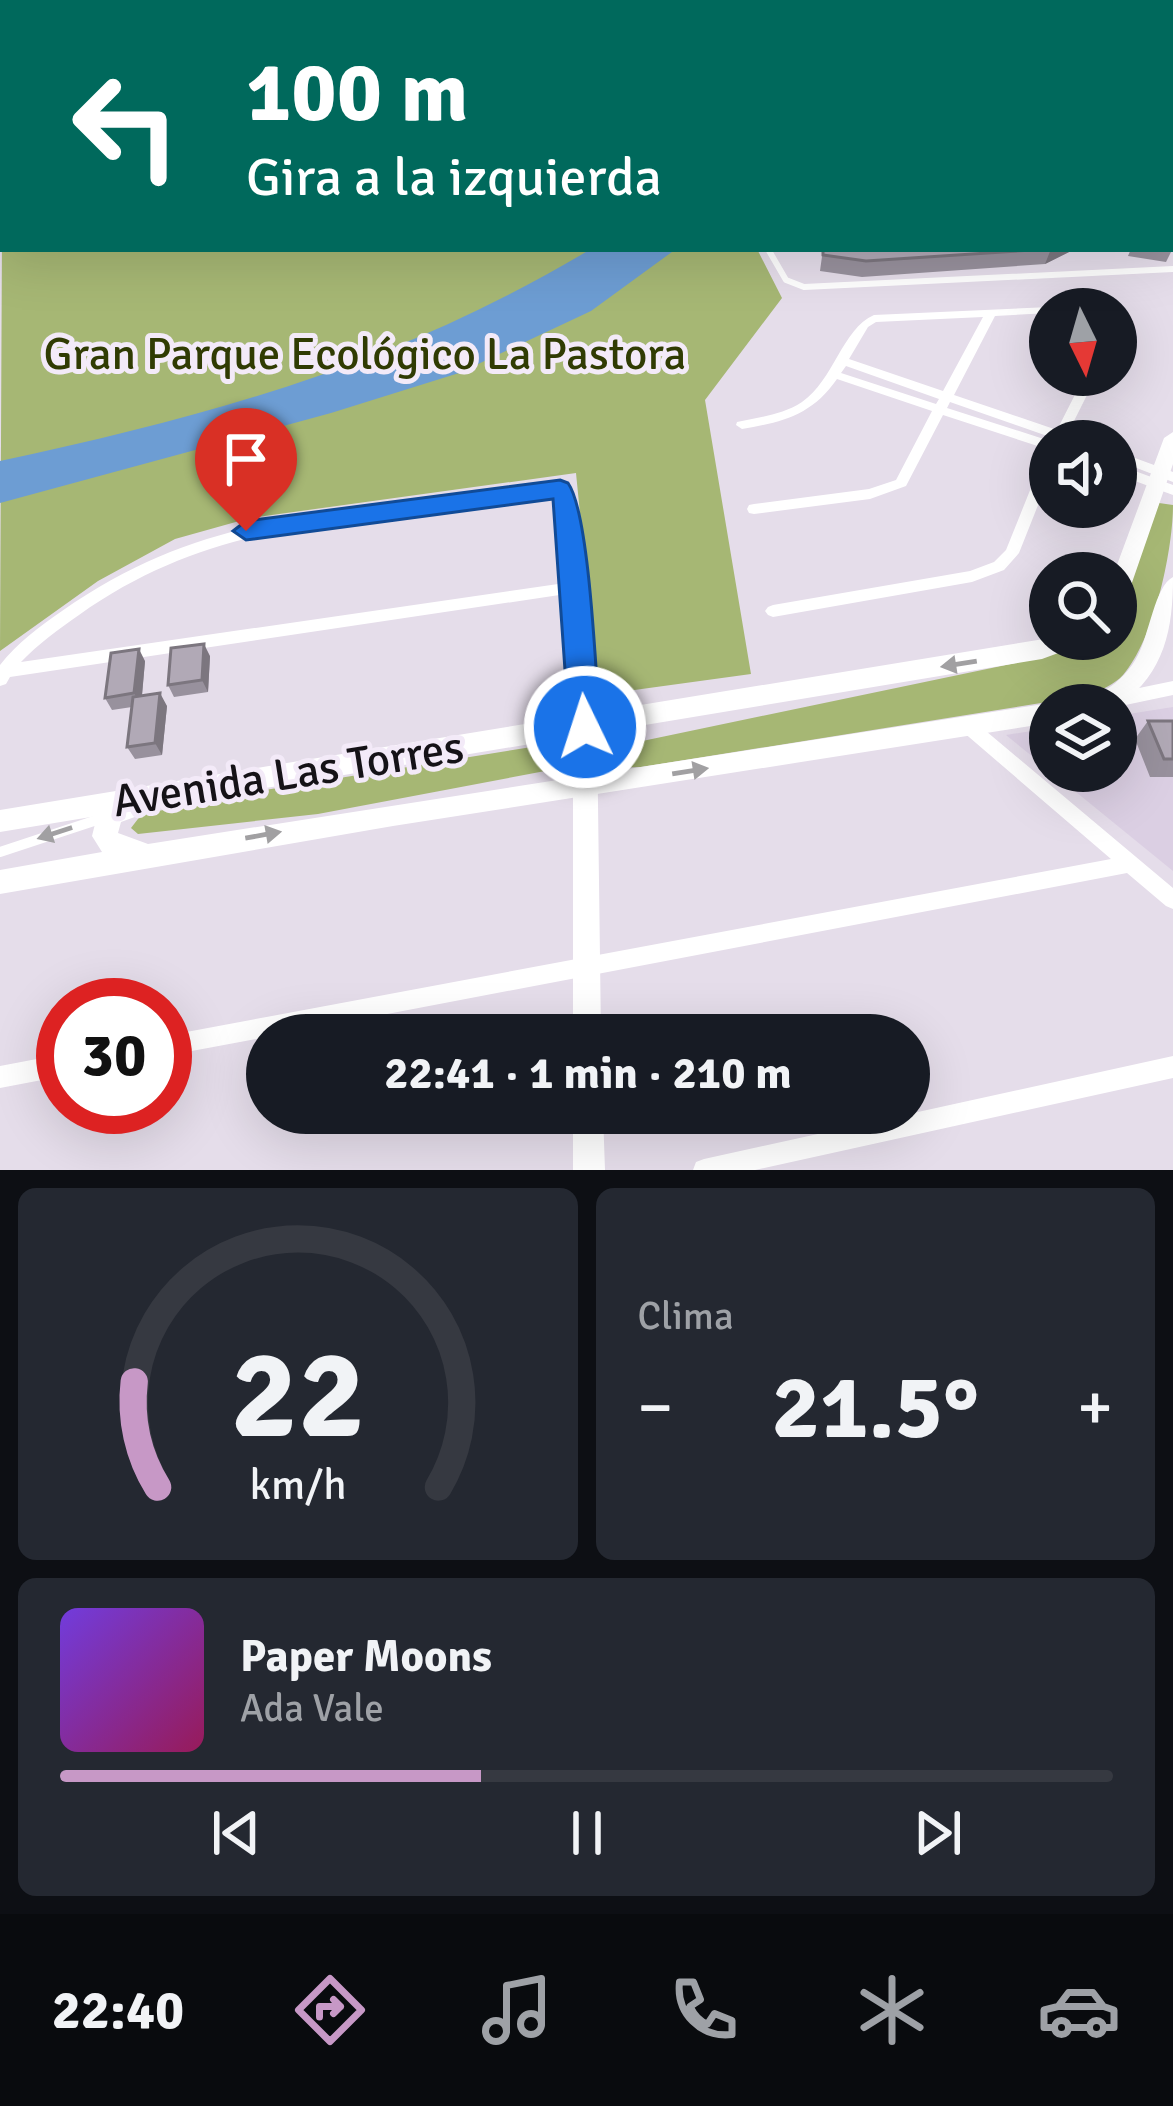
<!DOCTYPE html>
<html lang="es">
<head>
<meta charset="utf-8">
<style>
	body { margin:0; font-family:Signika,sans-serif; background:#242831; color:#f1f3f6; height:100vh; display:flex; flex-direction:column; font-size:45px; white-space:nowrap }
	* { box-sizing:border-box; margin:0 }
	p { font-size:39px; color:#9ea1a6 }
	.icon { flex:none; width:66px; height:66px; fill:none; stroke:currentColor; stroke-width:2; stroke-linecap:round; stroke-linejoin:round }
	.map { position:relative; height:1170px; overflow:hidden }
	.sheet { display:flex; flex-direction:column; gap:18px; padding:18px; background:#0d0f14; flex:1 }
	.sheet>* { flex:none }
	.banner { position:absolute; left:0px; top:0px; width:1173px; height:252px; box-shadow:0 12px 48px #0002; background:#00695c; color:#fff; overflow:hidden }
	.needle { width:78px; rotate:175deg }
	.buttons { position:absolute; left:1029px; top:288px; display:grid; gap:24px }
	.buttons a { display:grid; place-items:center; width:108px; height:108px; border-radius:50%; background:#171b24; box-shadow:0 12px 48px #0002; font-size:60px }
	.speed { position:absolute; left:36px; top:978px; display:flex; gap:24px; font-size:60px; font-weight:700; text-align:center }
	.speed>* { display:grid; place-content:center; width:156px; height:156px; border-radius:50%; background:#171b24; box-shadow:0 12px 48px #0002; line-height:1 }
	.speed .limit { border:18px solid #d22; background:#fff; color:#111 }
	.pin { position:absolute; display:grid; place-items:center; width:102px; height:102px; color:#fff; margin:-123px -51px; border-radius:50% 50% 50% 0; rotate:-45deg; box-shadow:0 0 12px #0007 }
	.pin .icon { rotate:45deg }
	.me { position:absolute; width:132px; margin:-66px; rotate:356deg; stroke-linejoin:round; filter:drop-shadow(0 0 9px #0008) }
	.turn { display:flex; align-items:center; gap:42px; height:252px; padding:0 48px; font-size:54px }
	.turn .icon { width:156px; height:156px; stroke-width:2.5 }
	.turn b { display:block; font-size:84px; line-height:102px }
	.big { font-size:90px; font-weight:800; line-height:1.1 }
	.sheet .widget { flex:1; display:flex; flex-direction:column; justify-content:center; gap:18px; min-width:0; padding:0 42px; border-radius:18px; background:#242831 }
	.sheet .dial { align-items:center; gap:0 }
	.dial svg { height:312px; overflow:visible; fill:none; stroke:#363941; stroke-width:7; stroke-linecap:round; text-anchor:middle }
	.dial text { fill:#f1f3f6; stroke:none }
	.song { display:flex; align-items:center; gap:36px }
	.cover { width:144px; height:144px; border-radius:18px; background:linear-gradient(135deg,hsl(260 70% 55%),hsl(330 70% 35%)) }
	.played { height:12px; border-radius:6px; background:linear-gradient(90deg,#c798c6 40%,#363941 40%) }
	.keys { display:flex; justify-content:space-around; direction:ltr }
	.heat { display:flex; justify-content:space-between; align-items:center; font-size:66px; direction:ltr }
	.sheet .tiles { flex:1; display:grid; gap:18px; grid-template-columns:1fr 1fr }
	.widget:last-child { grid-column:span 2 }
	.trip { position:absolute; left:246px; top:1014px; width:684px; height:120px; border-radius:60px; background:#171b24; box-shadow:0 12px 48px #0002; font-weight:800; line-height:120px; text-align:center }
	.dock { display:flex; height:192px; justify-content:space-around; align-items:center; background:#090b0e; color:#9ea1a6 }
	.dock .icon { width:84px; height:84px }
	.dock .active { color:#c798c6 }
	.dock b { font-size:54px; color:#f1f3f6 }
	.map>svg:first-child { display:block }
</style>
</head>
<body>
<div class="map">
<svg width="1173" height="1170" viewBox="0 0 1173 1170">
	<rect width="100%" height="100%" fill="#e5ddea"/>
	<path fill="#dbcfe3" d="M 1173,707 L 1173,871 L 1006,735 L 1050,728 L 1050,771 L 1116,771 L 1116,716 Z"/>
	<path fill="#a6b774" d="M 15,0 L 973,0 L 14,3 Z
		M 3,23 L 3,249 L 757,249 L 782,298 L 705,400 L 751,674 L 598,695 L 576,473 L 250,518 L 175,539 L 98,581 L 0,651 Z
		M 1159,503 L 1173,505 C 1173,550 1154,640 1123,675 C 1115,684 1102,689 1091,695 L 641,767 L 613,768 L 604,758 L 609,748 L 1044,657 L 1086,639 L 1116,639 C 1116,595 1144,546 1159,503 Z
		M 544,745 L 557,745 L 565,752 L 561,768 L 318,814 L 138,834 L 131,828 L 141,815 L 216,798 Z"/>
	<path fill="#6d9dd3" d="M 591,249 L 676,249 L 591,311 L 459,373 L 331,413 L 0,503 L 0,461 C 216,415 400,363 591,249 Z"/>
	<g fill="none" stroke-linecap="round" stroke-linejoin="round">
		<path stroke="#fff" stroke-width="4.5" d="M 225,0 L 240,3
			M 625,0 L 629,3
			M 248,3 L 264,0
			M 554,3 L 558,0
			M 0,50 L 3,44"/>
		<path stroke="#fff" stroke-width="6" d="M 768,249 L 786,280 L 804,287 L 1173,269"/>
		<path stroke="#fff" stroke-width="10" d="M 0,852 L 103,818"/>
		<path fill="#fff" fill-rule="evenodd" d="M 978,0 L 986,0 L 984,3 L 976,3 Z
			M 1170,9 L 1173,9 L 1173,13 L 1170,13 Z
			M 1170,44 L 1173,44 L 1173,48 L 1170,48 Z
			M 1170,82 L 1173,82 L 1173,88 L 1170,88 Z
			M 1170,125 L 1173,125 L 1173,131 L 1170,131 Z
			M 1078,306 L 1096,306 L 1102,309 L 1072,309 Z
			M 1050,307 L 1055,309 L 1050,309 L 1050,313 L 995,316 L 954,395 L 1057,430 L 1085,375 L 1097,375 L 1068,433 L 1082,438 L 1084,441 L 1051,441 L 1053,438 L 950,402 L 947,408 L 1050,441 L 1050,450 L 943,415 L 906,486 L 870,499 L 754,514 L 749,513 L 747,509 L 749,505 L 754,504 L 869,489 L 896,480 L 932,411 L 837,379 C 812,415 783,422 742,429 L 736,425 L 737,422 C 760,417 782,415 802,402 C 834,380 842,329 874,315 ZM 983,317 L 943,391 L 849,359 L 868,327 L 876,322 ZM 846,366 L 939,399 L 936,404 L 841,373 Z
			M 1116,451 L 1173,472 L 1173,482 L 1116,460 Z
			M 1050,453 L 1050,475 L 1019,553 L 1004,570 L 972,582 L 773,617 L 768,615 L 765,611 L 768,607 L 773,605 L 970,571 L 994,562 L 1006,550 L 1043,458 Z
			M 1116,464 L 1173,485 L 1173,495 L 1116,474 Z
			M 552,483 L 572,497 L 580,583 L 583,587 L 581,590 L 593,727 L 591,732 L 585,734 L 579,732 L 577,727 L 566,594 L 10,677 L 6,684 L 0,686 L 0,665 C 17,643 40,626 62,611 C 172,534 268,520 398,503 C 449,496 500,488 552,483 ZM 549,493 L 558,499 L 565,583 L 21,662 C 38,644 59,629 79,615 C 179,544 274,529 393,513 C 445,506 497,498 549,493 Z
			M 1173,681 L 1173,695 L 1116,707 L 1109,705 L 1107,700 L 1109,695 L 1115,693 Z
			M 968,719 L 974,721 L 1173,888 L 1173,909 L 1166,906 L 1127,873 L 277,1035 L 267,1035 L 267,1037 L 165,1056 L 165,1036 L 1111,859 L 962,731 L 960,726 L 962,721 Z
			M 63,1054 L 63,1076 L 0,1088 L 0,1066 Z
			M 1173,1056 L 1173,1078 L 755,1170 L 693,1170 L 696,1162 L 704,1159 Z"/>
		<path fill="#fff" fill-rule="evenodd" d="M 0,9 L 3,9 L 3,20 L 0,20 Z
			M 585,717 L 593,720 L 597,727 L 601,1035 L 573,1035 L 573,727 L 577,720 Z
			M 573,1113 L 603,1113 L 605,1170 L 573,1170 Z"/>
		<path fill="#fff" fill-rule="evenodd" d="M 1173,432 L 1173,464 L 1127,597 L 1123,603 L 1116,605 L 1114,573 L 1164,438 Z
			M 1173,577 C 1173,629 1165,672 1120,705 L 1081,705 C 1088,695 1095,696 1105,690 C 1119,682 1131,669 1138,655 C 1149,635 1155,586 1173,577 Z
			M 1050,638 L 1083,639 L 1080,645 L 1042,659 L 145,808 L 143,814 L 121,822 L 118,833 L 148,844 L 1050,703 L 1055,705 L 1050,705 L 1050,723 L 393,826 L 0,894 L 0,870 L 102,852 L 92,836 L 97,816 L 0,832 L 0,810 Z"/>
	</g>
	<path fill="#98919d" d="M 1170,141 L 1173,141 L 1173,252 L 1171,252 L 1166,262 L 1128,256 L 1131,249 L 1170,249 Z
		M 823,249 L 1075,249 L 1045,264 L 862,277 L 820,271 Z
		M 210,656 L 208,692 L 174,697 L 168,685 Z
		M 145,661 L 142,696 L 167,706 L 162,755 L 135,759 L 127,747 L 132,707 L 112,710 L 105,698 Z
		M 1148,721 L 1173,721 L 1173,777 L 1150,777 L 1135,739 Z"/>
	<path fill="#7c767f" d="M 1051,249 L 1075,249 L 1045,264 Z
		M 204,644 L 210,656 L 208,692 L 202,680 Z
		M 139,649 L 145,661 L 141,705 L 134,693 Z
		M 160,693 L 167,706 L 162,755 L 155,743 Z"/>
	<path fill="#b1a9b6" stroke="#7c767f" stroke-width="3" d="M 1170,141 L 1173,141 L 1173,241 L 1170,240 Z
		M 823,249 L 1048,249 L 866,261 L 823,255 Z
		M 204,644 L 202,680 L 168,685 L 171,648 Z
		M 139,649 L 134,693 L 105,698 L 111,653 Z
		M 160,693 L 155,743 L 127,747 L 133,697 Z
		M 1148,721 L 1173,721 L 1173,759 L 1164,759 Z"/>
	<defs><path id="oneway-solid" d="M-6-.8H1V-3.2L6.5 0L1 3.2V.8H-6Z" transform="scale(3)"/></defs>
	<g fill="#a1a0a2">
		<use href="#oneway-solid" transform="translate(959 664) rotate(171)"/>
		<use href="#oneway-solid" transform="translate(690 771) rotate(-9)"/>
		<use href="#oneway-solid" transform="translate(55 833) rotate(162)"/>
		<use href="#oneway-solid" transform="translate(263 835) rotate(-10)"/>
	</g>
	<path fill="#1a73e8" stroke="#114b97" stroke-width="3" d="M 560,480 L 568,483 C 590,514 596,679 600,727 L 595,736 L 585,740 L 574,736 L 569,727 L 553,499 L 246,540 L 233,531 L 246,521 Z"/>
	<g text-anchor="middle" stroke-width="10" stroke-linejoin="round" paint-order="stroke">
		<g font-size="45" fill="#303b03" stroke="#f3eaf8">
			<text x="365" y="369">Gran Parque Ecológico La Pastora</text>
		</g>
		<g font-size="45" fill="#151217" stroke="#f3eaf8">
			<text transform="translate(288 773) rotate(-9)" y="16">Avenida Las Torres</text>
		</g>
	</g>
</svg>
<div class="buttons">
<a><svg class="needle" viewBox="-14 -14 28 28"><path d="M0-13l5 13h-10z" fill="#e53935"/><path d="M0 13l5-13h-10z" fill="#9ea1a6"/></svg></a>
<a><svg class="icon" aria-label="sound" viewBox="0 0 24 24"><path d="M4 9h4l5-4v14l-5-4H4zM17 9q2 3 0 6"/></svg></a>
<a><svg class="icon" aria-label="search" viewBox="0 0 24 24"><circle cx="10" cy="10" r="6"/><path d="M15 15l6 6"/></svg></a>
<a><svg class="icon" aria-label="layers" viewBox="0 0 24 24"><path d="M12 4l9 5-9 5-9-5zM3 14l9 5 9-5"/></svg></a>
</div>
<div class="speed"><div class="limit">30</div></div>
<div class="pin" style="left:246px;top:531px;background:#d93025"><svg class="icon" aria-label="arrive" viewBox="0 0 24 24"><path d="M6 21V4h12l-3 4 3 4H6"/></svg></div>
<svg class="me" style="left:585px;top:727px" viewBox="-20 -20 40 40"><circle r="17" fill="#1a73e8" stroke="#fff" stroke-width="3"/><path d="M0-11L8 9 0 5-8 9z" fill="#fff"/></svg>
<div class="trip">22:41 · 1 min · 210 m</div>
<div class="banner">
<div class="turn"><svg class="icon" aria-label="left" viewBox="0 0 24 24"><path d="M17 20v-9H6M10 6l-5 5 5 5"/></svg><div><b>100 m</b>Gira a la izquierda</div></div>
</div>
</div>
<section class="sheet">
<div class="tiles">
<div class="widget dial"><svg viewBox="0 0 100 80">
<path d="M14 69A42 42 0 1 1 86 69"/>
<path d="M14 69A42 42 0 0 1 8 42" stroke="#c798c6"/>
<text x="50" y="56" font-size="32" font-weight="700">22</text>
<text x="50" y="72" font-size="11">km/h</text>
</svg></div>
<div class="widget"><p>Clima</p>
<div class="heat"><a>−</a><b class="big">21.5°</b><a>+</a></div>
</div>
<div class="widget">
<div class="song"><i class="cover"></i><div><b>Paper Moons</b><p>Ada Vale</p></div></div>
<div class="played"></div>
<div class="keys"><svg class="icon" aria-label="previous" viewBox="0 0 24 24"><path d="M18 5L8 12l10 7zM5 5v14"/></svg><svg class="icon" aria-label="pause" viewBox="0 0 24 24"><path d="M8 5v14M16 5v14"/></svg><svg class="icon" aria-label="next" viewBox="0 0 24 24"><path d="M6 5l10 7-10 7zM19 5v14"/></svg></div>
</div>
</div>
</section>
<nav class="dock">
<b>22:40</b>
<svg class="icon active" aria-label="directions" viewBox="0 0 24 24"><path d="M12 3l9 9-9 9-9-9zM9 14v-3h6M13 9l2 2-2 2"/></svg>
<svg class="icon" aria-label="music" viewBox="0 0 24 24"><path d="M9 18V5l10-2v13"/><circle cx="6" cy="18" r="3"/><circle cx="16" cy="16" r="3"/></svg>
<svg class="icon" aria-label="phone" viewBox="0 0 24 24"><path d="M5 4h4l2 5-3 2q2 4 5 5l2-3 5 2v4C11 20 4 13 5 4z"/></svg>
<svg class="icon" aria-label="climate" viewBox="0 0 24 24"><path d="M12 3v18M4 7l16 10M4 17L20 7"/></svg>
<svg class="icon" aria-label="car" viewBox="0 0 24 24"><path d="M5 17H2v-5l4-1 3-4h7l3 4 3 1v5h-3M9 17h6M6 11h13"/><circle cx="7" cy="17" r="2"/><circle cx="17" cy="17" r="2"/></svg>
</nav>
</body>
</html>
